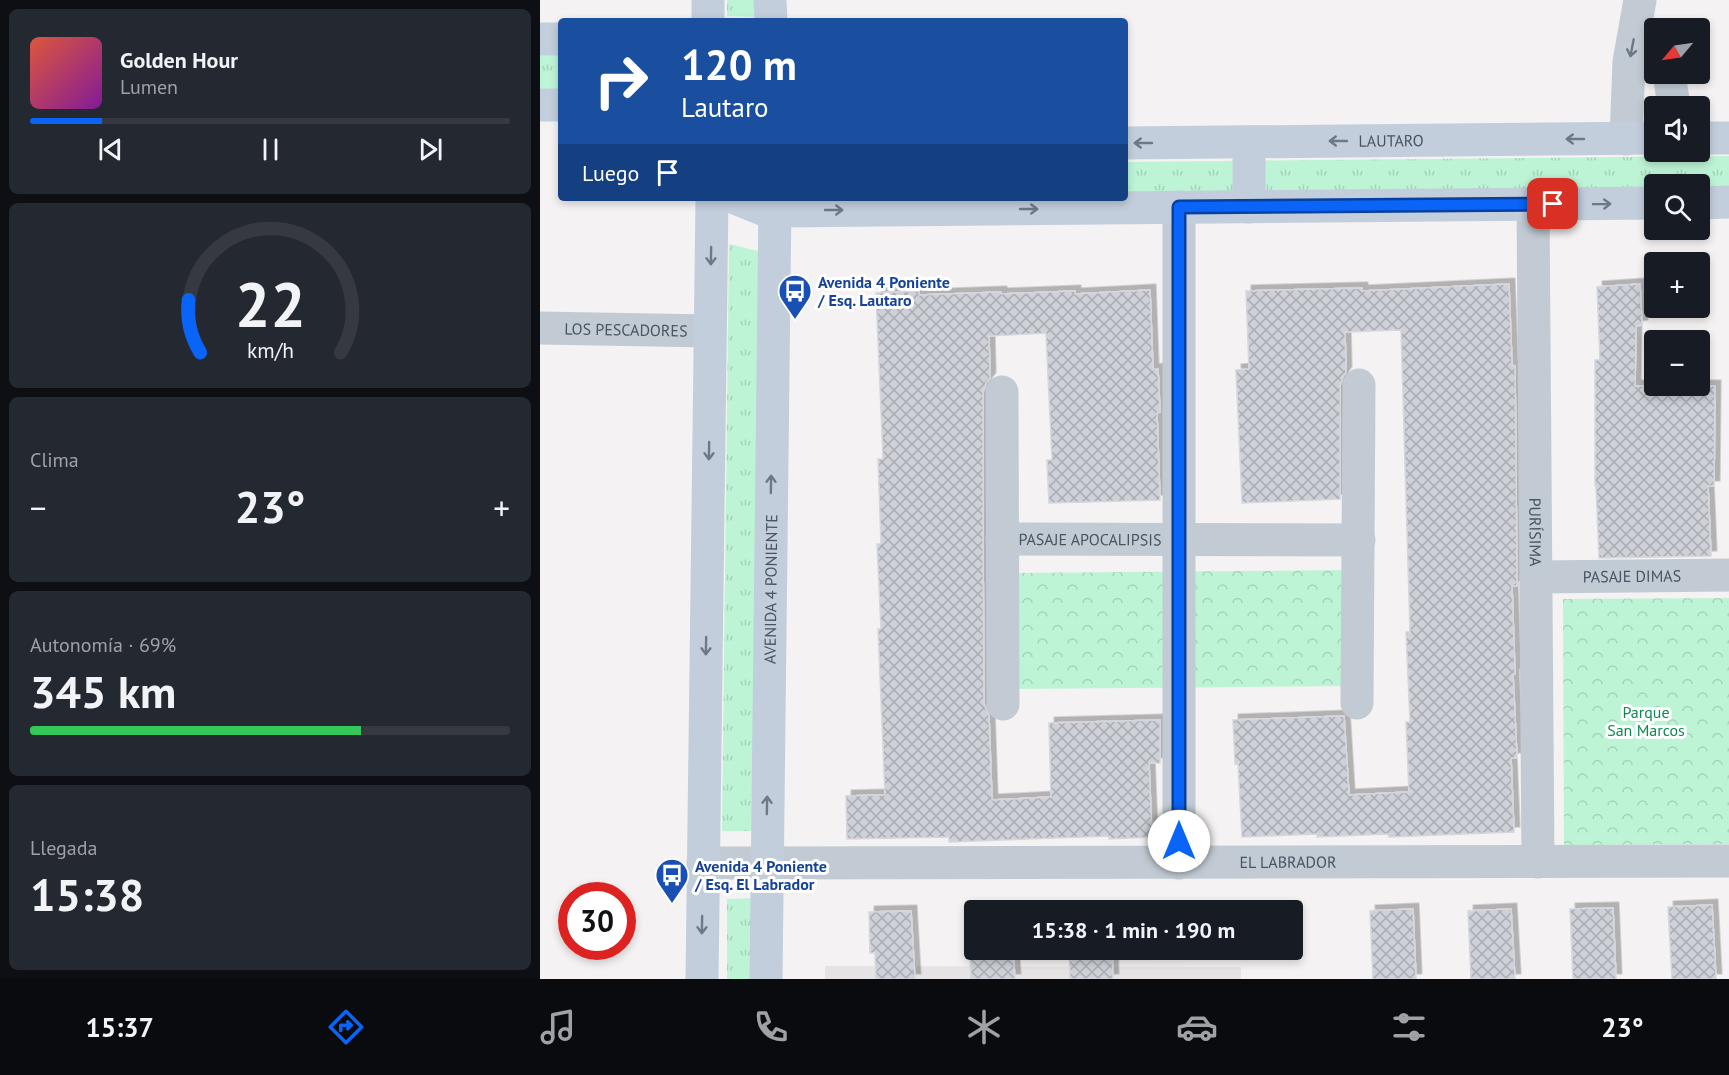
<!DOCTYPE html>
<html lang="es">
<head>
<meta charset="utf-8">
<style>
	body { margin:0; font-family:"PT Sans",sans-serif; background:#242831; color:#f1f3f6; height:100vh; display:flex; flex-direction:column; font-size:22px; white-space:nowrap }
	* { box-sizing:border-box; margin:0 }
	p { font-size:20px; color:#9ea1a6 }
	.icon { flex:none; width:33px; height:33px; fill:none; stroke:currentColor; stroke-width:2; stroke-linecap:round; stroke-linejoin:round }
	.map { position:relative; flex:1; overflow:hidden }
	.side { display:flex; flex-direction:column; gap:9px; padding:9px; background:#0d0f14; width:540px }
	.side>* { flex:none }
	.guide { position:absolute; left:18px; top:18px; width:570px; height:183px; border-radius:6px; box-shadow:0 3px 9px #0003; background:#1a4fa0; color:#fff; overflow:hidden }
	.needle { width:39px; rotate:241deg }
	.tools { position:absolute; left:1104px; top:18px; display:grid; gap:12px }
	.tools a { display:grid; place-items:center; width:66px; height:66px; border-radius:6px; background:#171b24; box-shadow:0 3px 9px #0003; font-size:30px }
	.speed { position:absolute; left:18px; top:882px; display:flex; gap:12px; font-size:30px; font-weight:700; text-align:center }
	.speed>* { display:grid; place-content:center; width:78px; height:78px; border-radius:50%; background:#171b24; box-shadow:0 3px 9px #0003; line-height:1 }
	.speed .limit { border:9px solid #d22; background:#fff; color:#111 }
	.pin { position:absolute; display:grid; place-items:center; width:51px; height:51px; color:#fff; margin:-26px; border-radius:12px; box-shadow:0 3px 9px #0006 }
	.me { position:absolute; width:66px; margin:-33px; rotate:0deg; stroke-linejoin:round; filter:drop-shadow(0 0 4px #0008) }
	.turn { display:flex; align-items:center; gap:21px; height:126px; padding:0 24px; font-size:27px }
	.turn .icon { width:78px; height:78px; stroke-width:2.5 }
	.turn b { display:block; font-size:42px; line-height:51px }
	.then { display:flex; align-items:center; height:57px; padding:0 24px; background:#0003; gap:12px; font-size:22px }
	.big { font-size:45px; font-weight:600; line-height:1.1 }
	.side .widget { flex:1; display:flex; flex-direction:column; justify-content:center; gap:9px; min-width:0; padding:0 21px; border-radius:9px; background:#242831 }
	.side .dial { align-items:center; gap:0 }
	.dial svg { height:156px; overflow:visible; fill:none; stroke:#363941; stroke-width:7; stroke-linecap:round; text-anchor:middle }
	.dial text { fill:#f1f3f6; stroke:none }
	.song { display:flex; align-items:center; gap:18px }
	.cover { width:72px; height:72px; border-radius:9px; background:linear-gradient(135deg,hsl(10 70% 55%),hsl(290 70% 35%)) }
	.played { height:6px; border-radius:3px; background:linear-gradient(90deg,#0964f7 15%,#363941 15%) }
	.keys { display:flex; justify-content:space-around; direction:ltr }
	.heat { display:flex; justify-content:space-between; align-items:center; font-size:33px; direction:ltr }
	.charge { height:9px; border-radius:4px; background:linear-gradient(90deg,#34c759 69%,#363941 0) }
	.trip { position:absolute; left:424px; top:900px; width:339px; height:60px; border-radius:6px; background:#171b24; box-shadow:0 3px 9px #0003; font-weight:600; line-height:60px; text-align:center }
	.tabs { display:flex; height:96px; justify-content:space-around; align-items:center; background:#090b0e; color:#9ea1a6 }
	.tabs .icon { width:42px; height:42px }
	.tabs .active { color:#0964f7 }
	.tabs b { font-size:27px; color:#f1f3f6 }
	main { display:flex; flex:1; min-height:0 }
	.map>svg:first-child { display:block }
</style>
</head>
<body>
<main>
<section class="side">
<div class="widget">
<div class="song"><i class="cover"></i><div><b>Golden Hour</b><p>Lumen</p></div></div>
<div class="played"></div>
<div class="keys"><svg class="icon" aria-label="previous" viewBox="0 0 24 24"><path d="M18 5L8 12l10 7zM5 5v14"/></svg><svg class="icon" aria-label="pause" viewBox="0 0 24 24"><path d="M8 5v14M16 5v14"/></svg><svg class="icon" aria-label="next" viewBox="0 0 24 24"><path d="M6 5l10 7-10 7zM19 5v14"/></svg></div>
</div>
<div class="widget dial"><svg viewBox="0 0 100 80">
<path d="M14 69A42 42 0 1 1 86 69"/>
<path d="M14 69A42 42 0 0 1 8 42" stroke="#0964f7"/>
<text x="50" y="56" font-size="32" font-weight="700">22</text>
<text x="50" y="72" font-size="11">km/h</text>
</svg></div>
<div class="widget"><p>Clima</p>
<div class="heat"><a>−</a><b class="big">23°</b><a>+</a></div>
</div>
<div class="widget"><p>Autonomía · 69%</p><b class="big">345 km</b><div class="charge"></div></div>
<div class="widget"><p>Llegada</p><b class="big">15:38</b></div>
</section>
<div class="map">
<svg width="1189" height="979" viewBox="0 0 1189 979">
	<defs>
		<pattern id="grass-tufts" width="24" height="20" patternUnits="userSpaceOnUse" patternTransform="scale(1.5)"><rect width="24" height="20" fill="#bef4d6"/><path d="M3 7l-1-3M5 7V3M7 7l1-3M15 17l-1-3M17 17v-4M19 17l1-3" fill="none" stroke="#a5d3ba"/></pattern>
		<pattern id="park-crowns" width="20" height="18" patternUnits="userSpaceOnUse" patternTransform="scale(1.5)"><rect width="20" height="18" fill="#bef4d6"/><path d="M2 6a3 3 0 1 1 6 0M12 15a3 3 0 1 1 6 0" fill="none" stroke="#a5d3ba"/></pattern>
		<pattern id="building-cross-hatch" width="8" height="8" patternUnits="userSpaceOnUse" patternTransform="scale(1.5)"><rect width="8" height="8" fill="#ced1d8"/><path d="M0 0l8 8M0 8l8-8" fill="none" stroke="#a9acb3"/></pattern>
		<filter id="shadow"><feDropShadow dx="5.5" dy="-5.5" stdDeviation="0" flood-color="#0004"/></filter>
	</defs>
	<rect width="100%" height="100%" fill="#f4f2f2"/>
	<path fill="#e5e3e4" d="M 285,966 L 701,967 L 701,979 L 285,979 Z"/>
	<path fill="url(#grass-tufts)" d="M 187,0 L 217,0 L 217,17 L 187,16 Z
		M 21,50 L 21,90 L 0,91 L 0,51 Z
		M 1189,156 L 1189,187 L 1114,184 L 1114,188 L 585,193 L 585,162 Z
		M 189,244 L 222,252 L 212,831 L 182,831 Z
		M 219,898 L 218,979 L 187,979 L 187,899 Z"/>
	<path fill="url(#park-crowns)" d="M 808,570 L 810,686 L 476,689 L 475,573 Z
		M 1189,598 L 1189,844 L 1024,845 L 1023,599 Z"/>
	<path fill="url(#building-cross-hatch)" stroke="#d6d7de" stroke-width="1.5" filter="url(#shadow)" d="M 969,284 L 972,365 L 975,366 L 977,586 L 972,586 L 975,674 L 973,674 L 977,758 L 971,758 L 974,832 L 849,837 L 848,834 L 777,837 L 777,834 L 702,837 L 698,763 L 695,764 L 693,720 L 804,716 L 809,795 L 869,792 L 866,722 L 870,722 L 866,632 L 870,632 L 861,330 L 805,332 L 806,372 L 803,376 L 800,385 L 800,499 L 702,503 L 696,370 L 709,369 L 706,291 L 822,288 L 822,291 Z
		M 1100,284 L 1102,325 L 1096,326 L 1095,386 L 1175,386 L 1174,486 L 1168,486 L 1171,556 L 1059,558 L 1056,486 L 1055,486 L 1055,360 L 1060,360 L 1057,287 Z
		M 610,290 L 613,370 L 618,369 L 620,412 L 617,413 L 620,500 L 509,503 L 507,460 L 512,460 L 506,333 L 449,336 L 450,378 L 446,383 L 443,392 L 443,540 L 444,704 L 449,716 L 452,800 L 511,797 L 509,723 L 620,720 L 620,763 L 609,763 L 612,837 L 569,839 L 569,836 L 409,842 L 409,837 L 307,839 L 306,796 L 345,795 L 338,629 L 341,629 L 337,544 L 341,544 L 338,459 L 343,459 L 336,293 L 379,291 L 379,295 L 461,292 L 461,294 L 535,291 L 535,294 Z
		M 1172,905 L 1176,979 L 1132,979 L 1128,907 Z
		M 1073,908 L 1076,979 L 1033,979 L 1030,909 Z
		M 873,909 L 876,979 L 833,979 L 830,911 Z
		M 971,909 L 975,979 L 931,979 L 928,911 Z
		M 371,911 L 375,979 L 336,979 L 335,953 L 330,953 L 329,912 Z
		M 429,912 L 435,912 L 435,950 L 473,950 L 475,979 L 431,979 Z
		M 529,950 L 572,950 L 573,979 L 530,979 Z"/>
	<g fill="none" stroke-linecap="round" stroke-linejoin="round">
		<g stroke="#c2cbd4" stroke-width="33">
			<path d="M 1129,74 L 1134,106"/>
			<path d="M 1086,139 L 1089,62 L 1100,0"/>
			<path id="s1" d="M 993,204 L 998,862"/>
			<path d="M 639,207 L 639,863"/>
			<path id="s2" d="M 0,328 L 170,331"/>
			<path d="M 462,392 L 463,704"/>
			<path id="s3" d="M 462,539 L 819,540"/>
			<path id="s4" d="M 996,577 L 1189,575"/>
			<path d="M 817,703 L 819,385"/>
			<path id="s5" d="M 163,863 L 1189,861"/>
		</g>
		<g stroke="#c3cedc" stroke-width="33">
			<path d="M 168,0 L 168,21"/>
			<path d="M 230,0 L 231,21"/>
			<path d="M 0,39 L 21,39"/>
			<path d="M 0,105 L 21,105"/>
			<path d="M 1160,138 L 1189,138"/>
			<path id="s6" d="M 585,143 L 1114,138"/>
			<path d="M 195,198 L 222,209 L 236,211 L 1114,203"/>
			<path d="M 1160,203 L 1189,202"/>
			<path d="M 709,207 L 709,142"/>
			<path d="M 162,979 L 172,198"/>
			<path id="s7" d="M 226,979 L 235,198"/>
		</g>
	</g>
	<defs><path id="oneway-shaft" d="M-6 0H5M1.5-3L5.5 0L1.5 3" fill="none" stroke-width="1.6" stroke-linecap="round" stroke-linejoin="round" transform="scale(1.5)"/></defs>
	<use stroke="#6d7884" href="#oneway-shaft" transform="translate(1092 48) rotate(101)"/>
	<g stroke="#6d7987">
		<use href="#oneway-shaft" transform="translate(1035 139) rotate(180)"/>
		<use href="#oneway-shaft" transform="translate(798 141) rotate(180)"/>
		<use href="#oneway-shaft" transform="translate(603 143) rotate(180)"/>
		<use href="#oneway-shaft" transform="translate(1062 204) rotate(-1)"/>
		<use href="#oneway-shaft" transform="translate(489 209)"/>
		<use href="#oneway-shaft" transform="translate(294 210)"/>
		<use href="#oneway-shaft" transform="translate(171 256) rotate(91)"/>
		<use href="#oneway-shaft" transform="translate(169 451) rotate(91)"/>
		<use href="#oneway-shaft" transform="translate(231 484) rotate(-89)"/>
		<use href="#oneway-shaft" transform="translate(166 646) rotate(91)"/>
		<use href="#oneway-shaft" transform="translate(227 805) rotate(-89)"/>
		<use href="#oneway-shaft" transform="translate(162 925) rotate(91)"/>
	</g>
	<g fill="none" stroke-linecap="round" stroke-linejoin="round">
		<defs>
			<path id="route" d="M 639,841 L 639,207 L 1013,204"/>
		</defs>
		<use href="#route" stroke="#0641a1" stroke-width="15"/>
		<use href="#route" stroke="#0964f7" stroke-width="10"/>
	</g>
	<defs>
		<symbol id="bus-pin" viewBox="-11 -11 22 30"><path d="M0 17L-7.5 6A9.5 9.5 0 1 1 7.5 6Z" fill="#1a4fb4" stroke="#fff"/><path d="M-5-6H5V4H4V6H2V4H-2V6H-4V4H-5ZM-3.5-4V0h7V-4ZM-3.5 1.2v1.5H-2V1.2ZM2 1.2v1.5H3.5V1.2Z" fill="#fff"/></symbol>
	</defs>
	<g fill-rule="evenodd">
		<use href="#bus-pin" x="236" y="272" width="38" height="52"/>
		<use href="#bus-pin" x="113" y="856" width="38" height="52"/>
	</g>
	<g text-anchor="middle" stroke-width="6" stroke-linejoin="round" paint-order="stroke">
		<g font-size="16" fill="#485462" stroke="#fff">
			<text dy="6" stroke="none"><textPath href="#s6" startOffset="266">LAUTARO</textPath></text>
			<text dy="6" stroke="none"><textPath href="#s2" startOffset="86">LOS PESCADORES</textPath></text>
			<text dy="6" stroke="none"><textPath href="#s1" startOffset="328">PURÍSIMA</textPath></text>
			<text dy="6" stroke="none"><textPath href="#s3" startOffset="88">PASAJE APOCALIPSIS</textPath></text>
			<text dy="6" stroke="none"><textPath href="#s4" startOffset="96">PASAJE DIMAS</textPath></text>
			<text dy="6" stroke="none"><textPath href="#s7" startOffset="390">AVENIDA 4 PONIENTE</textPath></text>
			<text dy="6" stroke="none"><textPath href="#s5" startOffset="585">EL LABRADOR</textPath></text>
		</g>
		<g font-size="16" font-weight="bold" fill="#164399" stroke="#fff" text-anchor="start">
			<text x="278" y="288">Avenida 4 Poniente<tspan x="278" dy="18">/ Esq. Lautaro</tspan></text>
			<text x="155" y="872">Avenida 4 Poniente<tspan x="155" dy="18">/ Esq. El Labrador</tspan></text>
		</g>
		<g font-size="16" fill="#0f8752" stroke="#fff">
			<text x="1106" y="718">Parque<tspan x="1106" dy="18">San Marcos</tspan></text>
		</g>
	</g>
</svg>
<div class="tools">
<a><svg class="needle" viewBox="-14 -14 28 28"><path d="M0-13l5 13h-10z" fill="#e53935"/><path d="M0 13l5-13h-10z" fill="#9ea1a6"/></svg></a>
<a><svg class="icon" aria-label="sound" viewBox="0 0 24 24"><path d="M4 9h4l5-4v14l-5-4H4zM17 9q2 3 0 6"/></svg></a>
<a><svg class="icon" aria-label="search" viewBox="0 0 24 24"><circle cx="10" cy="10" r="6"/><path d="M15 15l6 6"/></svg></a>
<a>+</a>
<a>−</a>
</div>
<div class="speed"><div class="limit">30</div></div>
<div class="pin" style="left:1013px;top:204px;background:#d93025"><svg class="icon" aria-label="arrive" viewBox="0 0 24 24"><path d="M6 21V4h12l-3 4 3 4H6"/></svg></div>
<svg class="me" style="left:639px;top:841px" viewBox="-20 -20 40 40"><circle r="19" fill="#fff"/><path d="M0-13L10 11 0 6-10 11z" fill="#0964f7"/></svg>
<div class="trip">15:38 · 1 min · 190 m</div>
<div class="guide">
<div class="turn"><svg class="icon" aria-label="right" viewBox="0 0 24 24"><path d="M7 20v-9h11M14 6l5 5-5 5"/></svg><div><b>120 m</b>Lautaro</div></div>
<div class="then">Luego<svg class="icon" aria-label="arrive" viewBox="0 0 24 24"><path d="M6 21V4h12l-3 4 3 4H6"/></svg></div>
</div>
</div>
</main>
<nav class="tabs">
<b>15:37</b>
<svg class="icon active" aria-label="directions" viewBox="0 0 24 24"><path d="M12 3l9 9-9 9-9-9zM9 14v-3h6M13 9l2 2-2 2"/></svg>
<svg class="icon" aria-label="music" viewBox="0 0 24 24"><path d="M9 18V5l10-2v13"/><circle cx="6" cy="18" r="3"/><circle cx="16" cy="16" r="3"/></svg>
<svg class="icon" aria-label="phone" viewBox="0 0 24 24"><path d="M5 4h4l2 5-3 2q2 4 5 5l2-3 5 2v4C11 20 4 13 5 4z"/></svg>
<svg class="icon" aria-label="climate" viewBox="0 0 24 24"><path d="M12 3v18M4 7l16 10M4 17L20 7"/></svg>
<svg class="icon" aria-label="car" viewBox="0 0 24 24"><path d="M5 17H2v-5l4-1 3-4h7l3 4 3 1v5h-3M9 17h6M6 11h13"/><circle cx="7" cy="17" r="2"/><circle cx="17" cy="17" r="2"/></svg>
<svg class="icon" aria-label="filters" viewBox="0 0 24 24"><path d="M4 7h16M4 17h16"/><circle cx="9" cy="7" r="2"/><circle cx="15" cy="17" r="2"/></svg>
<b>23°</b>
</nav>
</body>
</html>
